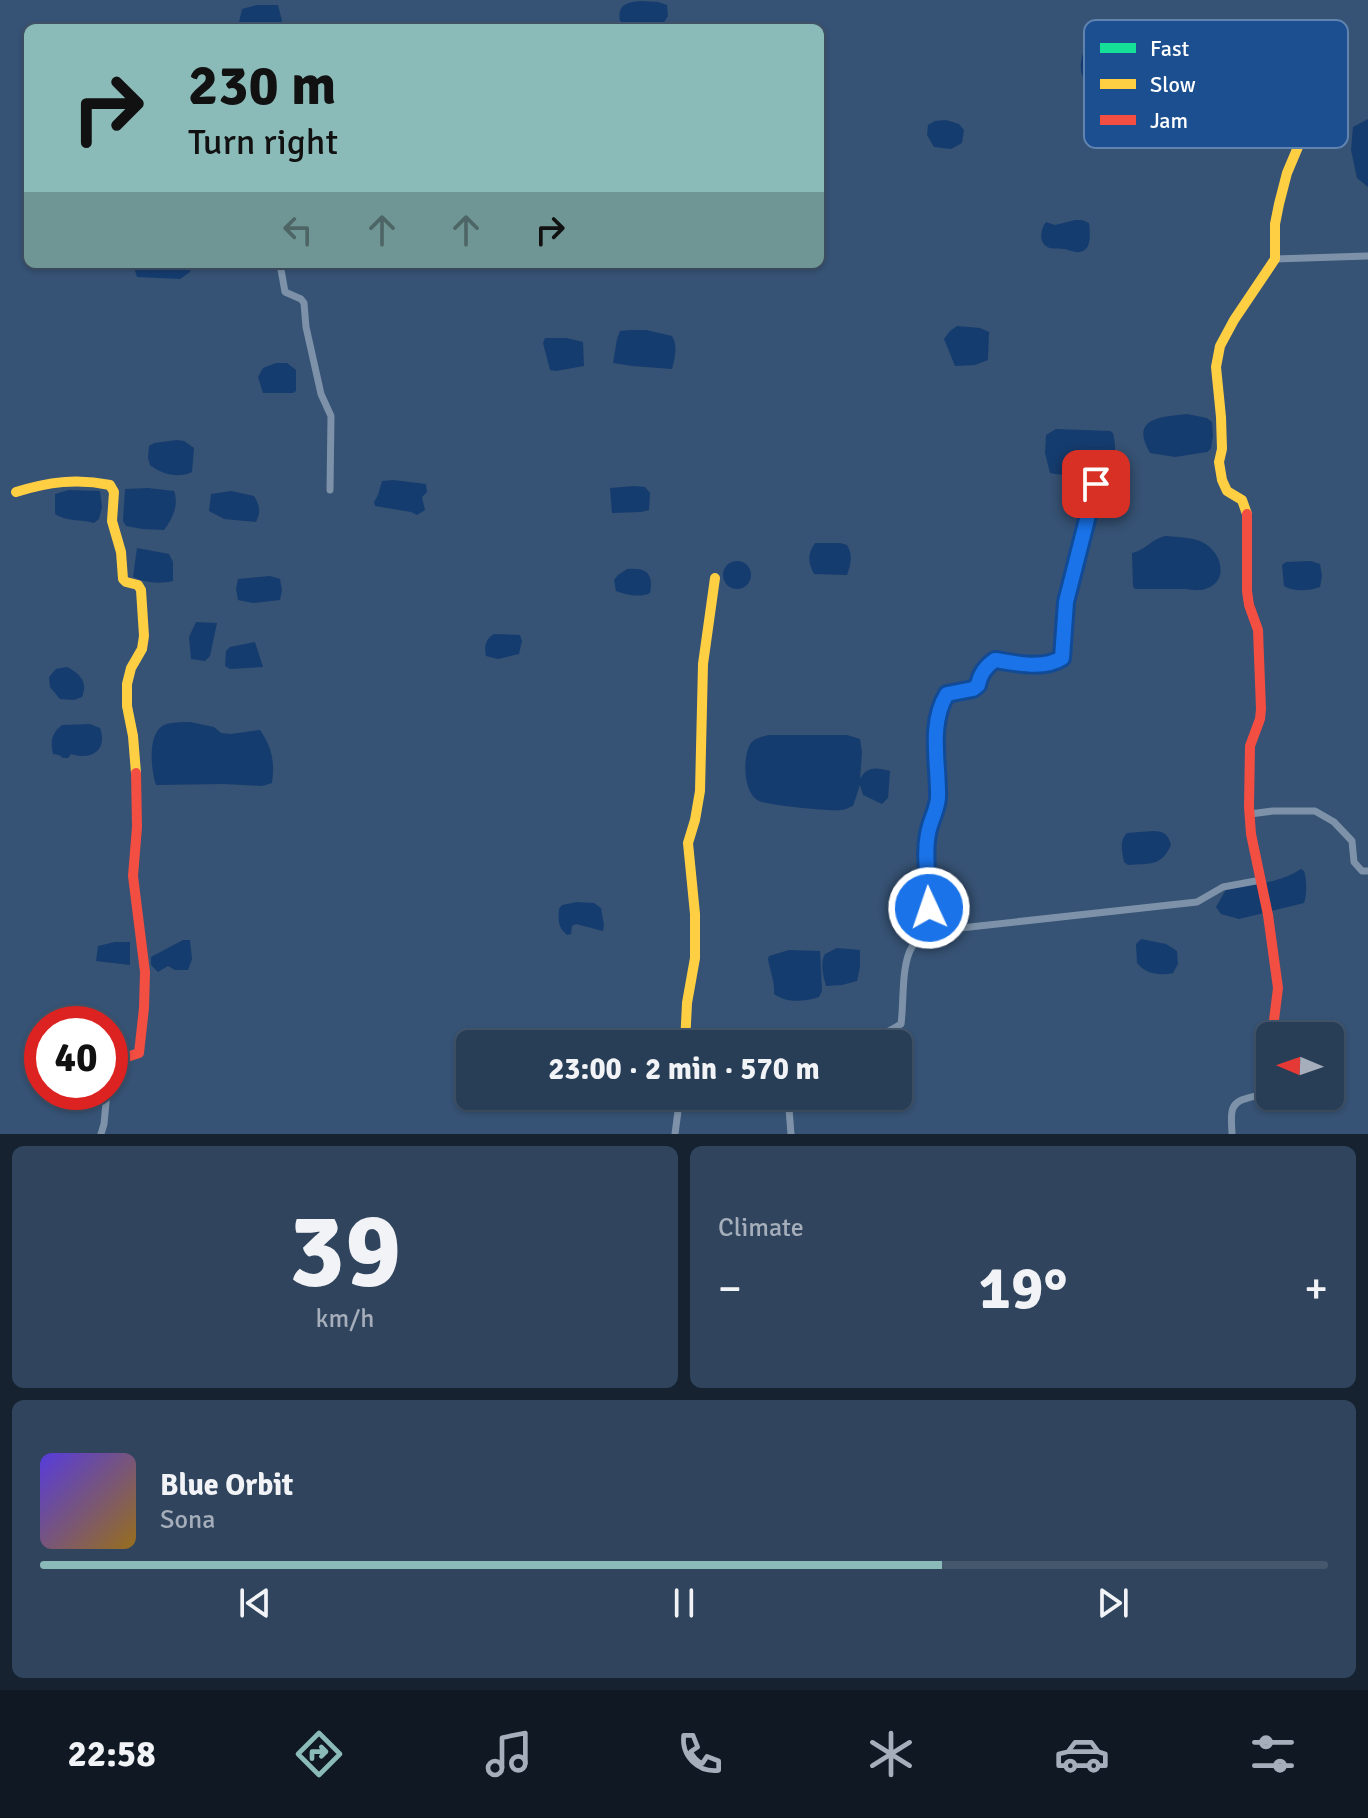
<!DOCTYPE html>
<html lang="en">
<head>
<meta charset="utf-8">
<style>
	body { margin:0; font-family:Signika,sans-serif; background:#30455d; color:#f1f3f6; height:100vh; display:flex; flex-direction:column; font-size:30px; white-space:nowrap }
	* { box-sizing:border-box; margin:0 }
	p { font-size:26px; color:#a5aeba }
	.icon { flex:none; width:44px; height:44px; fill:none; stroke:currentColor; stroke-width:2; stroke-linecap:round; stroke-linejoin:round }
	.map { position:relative; height:1134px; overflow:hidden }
	.sheet { display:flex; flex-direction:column; gap:12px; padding:12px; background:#162230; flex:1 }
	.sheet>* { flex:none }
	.banner { position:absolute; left:24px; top:24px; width:800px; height:244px; border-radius:12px; box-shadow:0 2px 6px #0004,0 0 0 2px #44576d; background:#8bbbb9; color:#111; overflow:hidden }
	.needle { width:52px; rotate:272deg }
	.buttons { position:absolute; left:1256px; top:1022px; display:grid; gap:16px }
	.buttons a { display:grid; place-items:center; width:88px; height:88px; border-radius:12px; background:#283e57; box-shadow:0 2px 6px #0004,0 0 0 2px #44576d; font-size:40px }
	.speed { position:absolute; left:24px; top:1006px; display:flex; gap:16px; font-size:40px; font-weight:700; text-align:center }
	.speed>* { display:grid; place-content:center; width:104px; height:104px; border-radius:50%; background:#283e57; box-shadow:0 2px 6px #0004,0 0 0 2px #44576d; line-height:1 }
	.speed .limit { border:12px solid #d22; background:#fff; color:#111 }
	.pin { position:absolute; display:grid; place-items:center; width:68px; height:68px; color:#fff; margin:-34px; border-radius:16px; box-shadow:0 4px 12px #0006 }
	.me { position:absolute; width:88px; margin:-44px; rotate:357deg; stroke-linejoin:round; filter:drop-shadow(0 0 6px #0008) }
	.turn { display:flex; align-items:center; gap:28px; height:168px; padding:0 32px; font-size:36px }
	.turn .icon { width:104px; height:104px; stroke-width:2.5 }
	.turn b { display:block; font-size:56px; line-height:68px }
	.lanes { display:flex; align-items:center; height:76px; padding:0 32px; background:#0003; justify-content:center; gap:40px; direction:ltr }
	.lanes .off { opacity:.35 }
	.big { font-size:60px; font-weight:700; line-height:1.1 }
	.sheet .widget { flex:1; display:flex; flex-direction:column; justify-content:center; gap:12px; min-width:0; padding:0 28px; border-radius:12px; background:#30455d }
	.sheet .dial { align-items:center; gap:0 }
	.dial b { font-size:104px; line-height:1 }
	.song { display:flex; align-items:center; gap:24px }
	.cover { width:96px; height:96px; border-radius:12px; background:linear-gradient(135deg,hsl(250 70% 55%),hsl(40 70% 35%)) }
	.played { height:8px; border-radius:4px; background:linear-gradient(90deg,#8bbbb9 70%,#44576d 70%) }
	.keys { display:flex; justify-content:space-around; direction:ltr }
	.heat { display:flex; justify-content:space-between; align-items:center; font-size:44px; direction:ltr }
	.sheet .tiles { flex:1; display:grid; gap:12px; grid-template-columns:1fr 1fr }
	.widget:last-child { grid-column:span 2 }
	.trip { position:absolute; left:456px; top:1030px; width:456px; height:80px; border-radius:12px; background:#283e57; box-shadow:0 2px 6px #0004,0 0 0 2px #44576d; font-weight:700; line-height:80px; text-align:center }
	.menu { display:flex; height:128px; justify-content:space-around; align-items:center; background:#101923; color:#a5aeba }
	.menu .icon { width:56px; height:56px }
	.menu .on { color:#8bbbb9 }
	.menu b { font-size:36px; color:#f1f3f6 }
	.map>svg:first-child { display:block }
</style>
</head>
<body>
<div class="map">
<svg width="1368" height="1134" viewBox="0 0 1368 1134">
	<rect width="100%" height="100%" fill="#365274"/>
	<path fill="#153c6e" d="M 641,1 L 658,2 L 667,5 L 668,16 L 661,27 C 647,27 632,29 620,21 C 617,5 627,2 641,1 Z
		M 257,5 L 278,5 L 282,21 L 278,27 L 241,28 L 239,22 L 242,9 Z
		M 1096,35 L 1130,39 L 1167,48 L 1170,64 L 1166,77 L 1160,86 L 1150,91 L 1089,84 C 1075,74 1082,54 1088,39 Z
		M 1368,119 L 1368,187 L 1357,178 L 1351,150 L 1353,127 Z
		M 946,120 L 959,124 L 964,130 L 962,143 L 951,149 L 934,147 L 927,135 L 928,125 L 935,121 Z
		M 1075,220 L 1082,220 L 1089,223 C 1090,234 1093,254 1075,252 C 1071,251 1067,249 1063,249 C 1058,248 1054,249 1050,248 C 1038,245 1040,229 1046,222 L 1055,225 Z
		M 133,264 L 190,264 L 190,272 L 180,279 L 137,277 Z
		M 957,326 L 980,328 L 989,332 L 988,360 L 975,365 L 955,366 L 944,339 L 950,331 Z
		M 629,330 L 646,330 L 672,336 C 678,346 675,358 672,369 L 632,366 L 613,363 L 617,339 L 620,331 Z
		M 545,338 L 567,338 L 583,342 L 584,366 L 556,371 L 550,370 L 543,343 Z
		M 276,363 L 287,363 L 296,370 L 296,391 L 293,393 L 263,393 L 258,377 L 263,368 Z
		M 1187,414 L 1207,418 L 1212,422 L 1213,435 L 1211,449 L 1207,452 L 1175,457 L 1150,453 C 1129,417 1162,417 1187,414 Z
		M 1056,429 L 1110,431 L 1113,433 C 1121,465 1105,475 1075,475 C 1066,475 1058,475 1050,473 L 1045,453 L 1046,435 Z
		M 177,440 L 184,441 L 194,448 L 192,472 C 178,479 162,474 150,465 L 148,458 L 149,446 L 154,443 Z
		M 393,480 L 426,484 L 427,492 L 422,497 L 425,510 L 417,515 L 411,512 L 375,506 L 374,502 L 378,495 L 382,481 Z
		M 634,486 L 645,487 L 650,493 L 649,510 L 641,512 L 612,513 L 610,488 Z
		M 148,488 L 174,491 C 179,505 173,518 164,530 L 142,529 L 126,526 L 123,521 L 125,489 Z
		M 69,490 L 100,491 L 102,507 L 99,519 L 94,523 C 80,519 67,522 55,514 L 55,494 Z
		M 231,491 L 254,496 C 260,505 261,512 256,522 L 224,519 L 209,511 L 211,494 Z
		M 1165,536 C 1177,537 1191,537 1202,542 C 1222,551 1230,582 1205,589 C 1200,591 1191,590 1186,589 C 1169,589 1152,589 1135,589 L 1133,586 L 1132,553 C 1148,549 1148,541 1165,536 Z
		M 815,543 L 840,543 L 847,545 C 853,555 851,564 847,575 L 814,574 C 808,562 807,555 815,543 Z
		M 137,548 L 169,554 L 173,562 L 173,581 C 160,584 145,583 133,577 Z
		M723 575a14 14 0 1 1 28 0a14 14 0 1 1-28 0Z
		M 1311,561 L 1320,564 L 1322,576 L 1320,587 C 1310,591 1293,592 1284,586 L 1282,565 L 1286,562 Z
		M 627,569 C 646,567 654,573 650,593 C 640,598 626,595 616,591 L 614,580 L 618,575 Z
		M 270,576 L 280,579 L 282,590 L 280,600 L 253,603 L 238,600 L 236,589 L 238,579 Z
		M 196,622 L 217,623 L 210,656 L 205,661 L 191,659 L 189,637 Z
		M 494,634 L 520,635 L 522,641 L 519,654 L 498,659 L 486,656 C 484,647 485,639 494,634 Z
		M 255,642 L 263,667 L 230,669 L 225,666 L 226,651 L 230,647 Z
		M 67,667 C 81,674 88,683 82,697 L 74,700 L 60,699 L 50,687 L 49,677 L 56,669 Z
		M 190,722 L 214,727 L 221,733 L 231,734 L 260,730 C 272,747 275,762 272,783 L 262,786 L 224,784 L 156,785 C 151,770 147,733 164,725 C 172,722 181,722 190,722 Z
		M 90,724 L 100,728 C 108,749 92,761 71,754 L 68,758 L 63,758 L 59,755 L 53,754 C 50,740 52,733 62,725 Z
		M 768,735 L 847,735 L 860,739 L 862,752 L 860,779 C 867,767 875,767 890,771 L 888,798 L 882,804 L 863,795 L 860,785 L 853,806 C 849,807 846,810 841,810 C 832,812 767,805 759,801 C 743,794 742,756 751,743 C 755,738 762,737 768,735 Z
		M 1153,831 C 1164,831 1168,834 1171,845 C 1161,867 1150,863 1128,865 L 1124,862 C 1122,851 1119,841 1127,833 Z
		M 1301,869 L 1304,871 C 1307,880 1307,894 1304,903 L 1239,919 L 1221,914 L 1216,907 L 1227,888 C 1253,884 1278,884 1301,869 Z
		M 577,902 L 594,903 L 601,908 L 604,925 L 603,931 L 576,924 L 572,926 L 571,934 L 567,935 C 558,927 558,921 559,909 L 562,905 Z
		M 1141,939 L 1166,944 L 1177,951 L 1178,964 L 1173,973 C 1159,976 1146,974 1137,963 L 1136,944 Z
		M 183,940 L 190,940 L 192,959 L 188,970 L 175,970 L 168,966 L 158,972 L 151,965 L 151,957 Z
		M 115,942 L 130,942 L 130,965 L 96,961 L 98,946 Z
		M 837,948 L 860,950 L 860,967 L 857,981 L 842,985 L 826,986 C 823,976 820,963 825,954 Z
		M 789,950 L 820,951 L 822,991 L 819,997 C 805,1002 786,1003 774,994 C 775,982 770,971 768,959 L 769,956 Z"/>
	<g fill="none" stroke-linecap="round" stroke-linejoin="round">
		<path stroke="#7d92a8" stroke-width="7" d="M 1275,259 L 1367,256
			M 280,264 L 285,292 L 301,299 L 304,303 L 306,327 L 321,394 L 331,416 L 330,490
			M 1250,814 L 1273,811 L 1315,811 L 1334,822 L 1352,841 L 1354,862 L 1362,871 L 1368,871
			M 807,1044 C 830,1033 842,1040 865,1039 C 878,1038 890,1031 901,1024 C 904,1003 901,964 912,947 C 915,942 920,937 924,932 L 1197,902 L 1223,887 L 1261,880
			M 788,1096 L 791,1134
			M 101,1134 L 104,1124 L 107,1092
			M 675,1134 L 680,1096
			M 1232,1134 C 1232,1126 1230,1115 1233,1108 C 1239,1094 1262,1101 1270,1085"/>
		<path stroke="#16e098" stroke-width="10" d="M 928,932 L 929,900 L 927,839 L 938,798 L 936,745 L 938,718 L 947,694 L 973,689 L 978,685 L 984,671 L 995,660 L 1038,664 L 1062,658 L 1066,602 L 1096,484"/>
		<path stroke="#ffcf43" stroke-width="10" d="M 16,492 C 48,482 77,478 110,485 L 114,492 L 112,521 L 121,552 L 123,579 L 126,582 L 138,585 L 141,590 L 144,636 L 142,649 L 131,668 L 127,684 L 127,706 L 133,736 L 136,773
			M 1247,514 L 1242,500 L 1227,491 L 1222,480 L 1219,462 L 1222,449 L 1221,417 L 1216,367 L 1220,346 L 1234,320 L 1275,259 L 1275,224 L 1279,204 L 1287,173 L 1298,147
			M 685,1044 L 687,1003 L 695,958 L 695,914 L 688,843 L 695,820 L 700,791 L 703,664 L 715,578"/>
		<path stroke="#f24e42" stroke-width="10" d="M 1247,514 L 1247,591 L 1249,605 L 1258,630 L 1261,709 L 1260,719 L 1250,746 L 1249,807 L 1251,834 L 1268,915 L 1278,988 L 1272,1036
			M 110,1068 L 121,1059 L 139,1053 L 144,1008 L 145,972 L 133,876 L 137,827 L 136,773"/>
	</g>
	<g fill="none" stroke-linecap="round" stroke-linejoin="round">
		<defs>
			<path id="route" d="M 929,908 C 930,884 923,858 928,834 C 930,821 937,811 938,798 C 939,765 928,724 947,694 L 973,689 L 978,685 C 980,674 986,666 995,660 C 1016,663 1043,670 1062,658 L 1066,602 L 1096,484"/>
		</defs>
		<use href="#route" stroke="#114b97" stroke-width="20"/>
		<use href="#route" stroke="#1a73e8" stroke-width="14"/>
	</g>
	<rect x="1084" y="20" width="264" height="128" rx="12" fill="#1b4f8f" stroke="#5f84b1" stroke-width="2"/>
	<rect x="1100" y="43" width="36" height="10" fill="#16e098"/>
	<rect x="1100" y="79" width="36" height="10" fill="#ffcf43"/>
	<rect x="1100" y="115" width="36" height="10" fill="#f24e42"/>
	<g font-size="22" fill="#fff">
		<text x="1150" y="56">Fast</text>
		<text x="1150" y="92">Slow</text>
		<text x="1150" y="128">Jam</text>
	</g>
</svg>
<div class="buttons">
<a><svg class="needle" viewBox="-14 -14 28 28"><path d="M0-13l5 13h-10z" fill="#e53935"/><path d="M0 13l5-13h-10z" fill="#a5aeba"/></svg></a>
</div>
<div class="speed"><div class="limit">40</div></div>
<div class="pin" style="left:1096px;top:484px;background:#d93025"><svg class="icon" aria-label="arrive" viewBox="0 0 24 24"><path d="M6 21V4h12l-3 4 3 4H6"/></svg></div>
<svg class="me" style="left:929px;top:908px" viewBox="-20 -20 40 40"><circle r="17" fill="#1a73e8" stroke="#fff" stroke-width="3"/><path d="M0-11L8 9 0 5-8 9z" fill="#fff"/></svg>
<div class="trip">23:00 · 2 min · 570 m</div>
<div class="banner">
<div class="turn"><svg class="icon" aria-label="right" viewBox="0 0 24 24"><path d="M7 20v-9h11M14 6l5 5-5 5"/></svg><div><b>230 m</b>Turn right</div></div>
<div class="lanes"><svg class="icon off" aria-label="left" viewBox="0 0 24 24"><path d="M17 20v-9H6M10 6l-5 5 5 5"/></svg><svg class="icon off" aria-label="ahead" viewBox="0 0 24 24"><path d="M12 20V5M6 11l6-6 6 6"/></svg><svg class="icon off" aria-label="ahead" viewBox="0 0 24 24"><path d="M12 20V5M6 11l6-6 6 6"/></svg><svg class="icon" aria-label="right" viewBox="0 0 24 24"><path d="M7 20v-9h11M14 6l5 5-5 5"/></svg></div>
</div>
</div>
<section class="sheet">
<div class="tiles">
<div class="widget dial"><b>39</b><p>km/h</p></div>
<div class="widget"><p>Climate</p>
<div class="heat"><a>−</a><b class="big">19°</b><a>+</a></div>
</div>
<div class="widget">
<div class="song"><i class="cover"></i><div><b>Blue Orbit</b><p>Sona</p></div></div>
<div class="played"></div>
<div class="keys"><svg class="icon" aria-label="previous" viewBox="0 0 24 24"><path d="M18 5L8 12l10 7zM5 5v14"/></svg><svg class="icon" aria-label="pause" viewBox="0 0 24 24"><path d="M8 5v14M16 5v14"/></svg><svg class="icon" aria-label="next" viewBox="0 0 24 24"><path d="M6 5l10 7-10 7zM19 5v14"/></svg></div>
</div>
</div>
</section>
<nav class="menu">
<b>22:58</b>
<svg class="icon on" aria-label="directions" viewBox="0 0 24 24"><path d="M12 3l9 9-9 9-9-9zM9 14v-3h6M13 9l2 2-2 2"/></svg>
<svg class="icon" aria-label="music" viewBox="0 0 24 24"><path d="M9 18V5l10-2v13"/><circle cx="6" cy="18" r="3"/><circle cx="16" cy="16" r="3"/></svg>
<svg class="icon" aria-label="phone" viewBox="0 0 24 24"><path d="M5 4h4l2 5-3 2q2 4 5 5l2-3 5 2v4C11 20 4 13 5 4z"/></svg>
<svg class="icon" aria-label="climate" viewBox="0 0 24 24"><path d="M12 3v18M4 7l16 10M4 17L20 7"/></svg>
<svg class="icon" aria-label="car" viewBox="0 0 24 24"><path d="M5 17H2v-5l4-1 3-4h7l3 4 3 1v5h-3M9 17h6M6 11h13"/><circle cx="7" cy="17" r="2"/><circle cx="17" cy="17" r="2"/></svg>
<svg class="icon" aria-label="filters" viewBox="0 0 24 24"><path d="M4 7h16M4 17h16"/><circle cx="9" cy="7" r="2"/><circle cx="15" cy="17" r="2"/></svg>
</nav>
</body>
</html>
